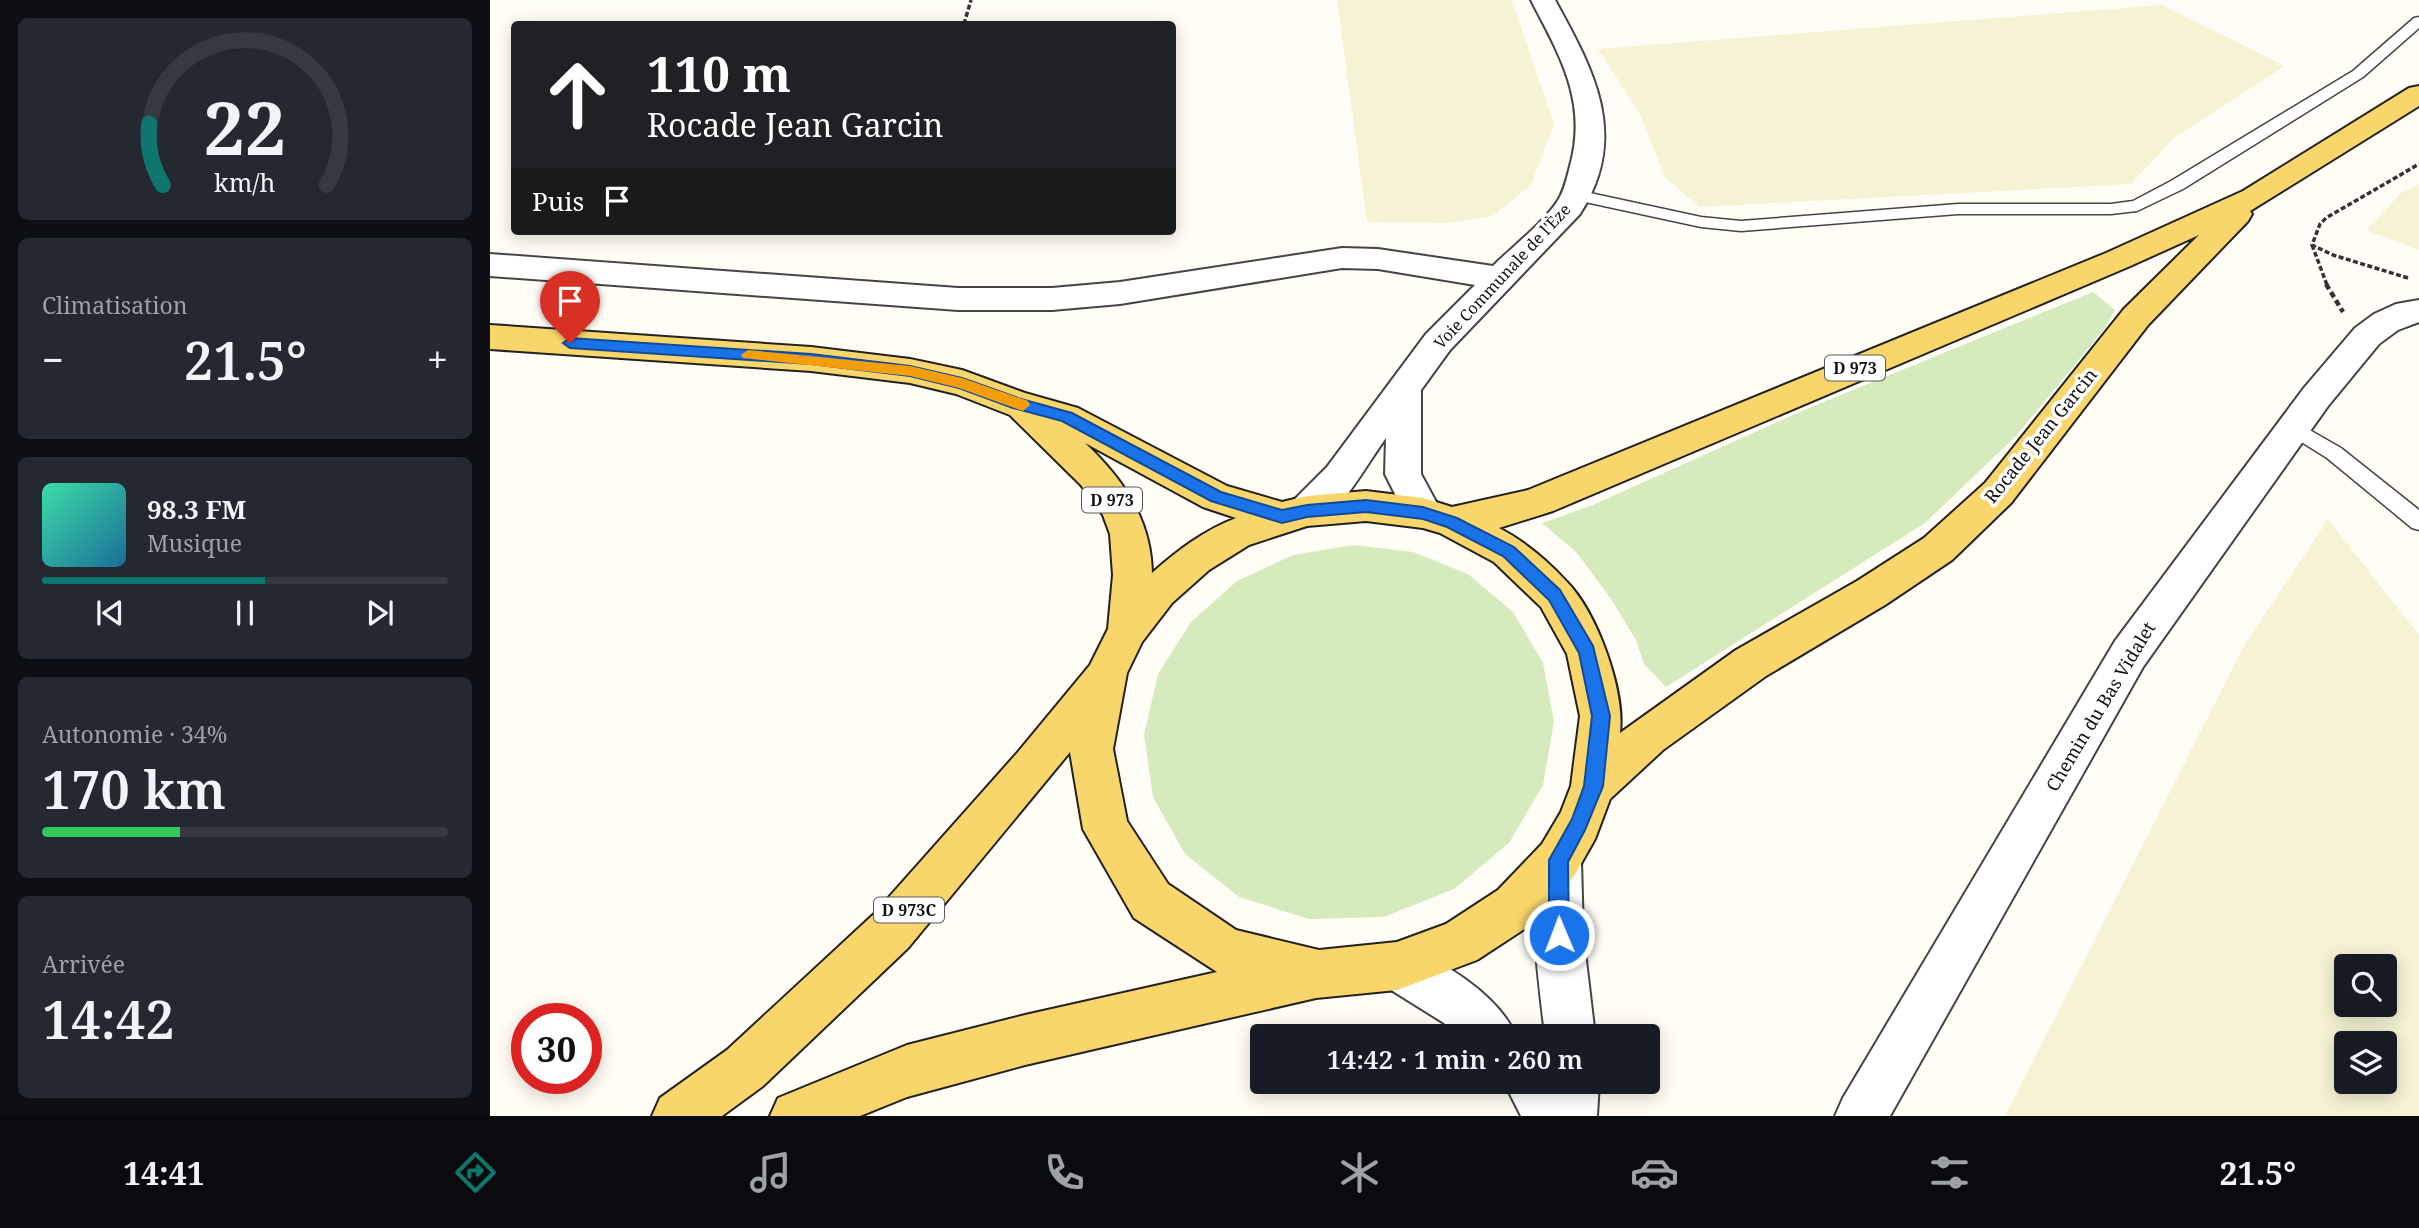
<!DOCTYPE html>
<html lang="fr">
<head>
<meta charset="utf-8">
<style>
	body { margin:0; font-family:"Noto Serif",serif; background:#242831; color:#f1f3f6; height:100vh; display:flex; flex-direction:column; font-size:26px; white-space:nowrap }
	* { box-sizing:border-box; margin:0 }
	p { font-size:23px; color:#9ea1a6 }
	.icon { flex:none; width:38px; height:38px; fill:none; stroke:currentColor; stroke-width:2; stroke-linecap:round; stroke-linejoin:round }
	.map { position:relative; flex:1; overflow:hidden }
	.drawer { display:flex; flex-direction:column; gap:18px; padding:18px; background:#0d0f14; width:490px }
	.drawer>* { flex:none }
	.banner { position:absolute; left:21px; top:21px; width:665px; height:214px; border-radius:7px; box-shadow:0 4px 18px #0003; background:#202124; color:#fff; overflow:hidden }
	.tools { position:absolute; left:1844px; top:954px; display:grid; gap:14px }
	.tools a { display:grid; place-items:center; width:63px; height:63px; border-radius:7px; background:#171b24; box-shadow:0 4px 18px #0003; font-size:35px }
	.speed { position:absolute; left:21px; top:1003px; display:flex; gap:14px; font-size:35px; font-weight:700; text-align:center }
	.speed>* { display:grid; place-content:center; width:91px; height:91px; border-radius:50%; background:#171b24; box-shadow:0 4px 18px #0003; line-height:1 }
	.speed .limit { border:10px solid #d22; background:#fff; color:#111 }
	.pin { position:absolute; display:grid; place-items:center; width:60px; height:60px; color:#fff; margin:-72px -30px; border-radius:50% 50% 50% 0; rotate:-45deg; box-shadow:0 0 7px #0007 }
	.pin .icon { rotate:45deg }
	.me { position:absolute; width:77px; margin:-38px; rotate:359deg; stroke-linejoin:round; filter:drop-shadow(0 0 5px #0008) }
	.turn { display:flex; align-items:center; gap:24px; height:147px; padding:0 21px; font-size:32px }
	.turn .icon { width:91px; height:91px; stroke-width:2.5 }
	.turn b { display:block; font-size:49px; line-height:60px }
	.then { display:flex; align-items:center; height:66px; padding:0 21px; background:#0003; gap:14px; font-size:26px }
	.big { font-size:52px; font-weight:600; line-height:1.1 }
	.drawer .widget { flex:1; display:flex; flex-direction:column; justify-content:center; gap:10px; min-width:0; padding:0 24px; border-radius:10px; background:#242831 }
	.drawer .dial { align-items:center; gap:0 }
	.dial svg { height:182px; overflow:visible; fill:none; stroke:#363941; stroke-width:7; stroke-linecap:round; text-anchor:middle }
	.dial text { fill:#f1f3f6; stroke:none }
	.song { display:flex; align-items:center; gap:21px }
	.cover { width:84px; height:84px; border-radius:10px; background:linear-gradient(135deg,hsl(160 70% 55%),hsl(200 70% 35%)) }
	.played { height:7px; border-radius:4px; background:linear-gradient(90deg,#0f766e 55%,#363941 55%) }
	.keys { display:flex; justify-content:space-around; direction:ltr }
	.heat { display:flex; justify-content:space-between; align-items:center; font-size:38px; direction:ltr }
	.charge { height:10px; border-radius:5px; background:linear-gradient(90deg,#34c759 34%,#363941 0) }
	.trip { position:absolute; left:760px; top:1024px; width:410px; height:70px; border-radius:7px; background:#171b24; box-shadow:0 4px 18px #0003; font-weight:600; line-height:70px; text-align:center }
	.menu { display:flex; height:112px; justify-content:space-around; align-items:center; background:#090b0e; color:#9ea1a6 }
	.menu .icon { width:49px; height:49px }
	.menu .active { color:#0f766e }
	.menu b { font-size:32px; color:#f1f3f6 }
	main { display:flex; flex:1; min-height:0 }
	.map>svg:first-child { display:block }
</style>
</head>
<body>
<main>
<section class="drawer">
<div class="widget dial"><svg viewBox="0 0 100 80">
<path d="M14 69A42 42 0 1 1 86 69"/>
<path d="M14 69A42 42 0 0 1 8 42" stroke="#0f766e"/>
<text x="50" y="56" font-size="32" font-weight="700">22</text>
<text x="50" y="72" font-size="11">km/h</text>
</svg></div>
<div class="widget"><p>Climatisation</p>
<div class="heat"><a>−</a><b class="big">21.5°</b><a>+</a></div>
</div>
<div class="widget">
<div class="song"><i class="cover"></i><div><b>98.3 FM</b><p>Musique</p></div></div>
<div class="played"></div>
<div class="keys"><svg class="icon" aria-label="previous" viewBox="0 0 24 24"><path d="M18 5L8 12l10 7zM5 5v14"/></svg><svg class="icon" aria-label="pause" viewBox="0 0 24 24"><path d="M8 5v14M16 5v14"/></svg><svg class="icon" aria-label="next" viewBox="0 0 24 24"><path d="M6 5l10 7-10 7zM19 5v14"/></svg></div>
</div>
<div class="widget"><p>Autonomie · 34%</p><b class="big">170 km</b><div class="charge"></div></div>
<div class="widget"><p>Arrivée</p><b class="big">14:42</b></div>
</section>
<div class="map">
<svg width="1929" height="1116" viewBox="0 0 1929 1116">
	<rect width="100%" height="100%" fill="#fffdf5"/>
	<path fill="#f6f3d4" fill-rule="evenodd" d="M 847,0 L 1022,0 L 1064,124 L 1041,185 L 1003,216 L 955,223 L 877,222 Z
		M 1672,5 L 1795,66 L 1684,138 L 1641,184 L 1209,207 L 1174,176 L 1150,114 L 1108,49 Z
		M 1929,184 L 1929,250 L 1876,230 L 1911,193 Z
		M 1838,519 L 1929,635 L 1929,1116 L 1515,1116 L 1754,646 ZM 1857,966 L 1895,966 L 1895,1004 L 1857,1004 ZM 1857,1043 L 1895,1043 L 1895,1082 L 1857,1082 Z"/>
	<path fill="#d5ebbd" d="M 1603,292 L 1625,310 L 1615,328 L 1526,436 L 1435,523 L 1176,687 L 1154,664 L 1146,640 L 1121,599 L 1087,553 L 1052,523 L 1103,505 L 1314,410 Z
		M 864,545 L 923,552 L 978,574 L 1023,612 L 1053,663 L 1064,721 L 1053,785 L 1019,843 L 964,889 L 894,917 L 819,919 L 749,897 L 695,854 L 663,797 L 654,735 L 668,674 L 701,622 L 747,581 L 803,555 Z"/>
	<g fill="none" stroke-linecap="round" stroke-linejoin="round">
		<defs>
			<path id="service" d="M 1929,17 L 1929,28 L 1873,77 L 1693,189 L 1647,211 L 1621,214 L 1468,214 L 1251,231 L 1211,227 L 1086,200 L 1078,195 L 1086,190 L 1211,217 L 1251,221 L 1468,204 L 1621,204 L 1643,201 L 1681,181 L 1863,71 L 1924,18 Z
				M 1804,421 L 1851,448 L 1929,510 L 1929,530 L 1922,528 L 1837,458 L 1797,433 L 1794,428 L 1797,423 Z"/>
			<path id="minor" d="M 1041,0 L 1065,0 C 1104,71 1140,136 1090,214 L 960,350 L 931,390 L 931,474 L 952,513 L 946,524 L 933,528 L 920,524 L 895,474 L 896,438 C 878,462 855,506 830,522 C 821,527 813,525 804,522 L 798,511 L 804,500 L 837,467 L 936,334 L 985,285 L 888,269 L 852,268 L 630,304 L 562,310 L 468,310 L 0,276 L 0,254 L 468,288 L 562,288 L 630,282 L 852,248 L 888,249 L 1003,266 C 1022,247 1052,224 1067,202 C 1074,192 1077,178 1080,166 C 1098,102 1070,56 1041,0 Z
				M 1929,300 L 1929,322 L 1908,330 L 1889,344 L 1838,406 L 1653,667 L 1400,1116 L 1345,1116 L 1353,1098 L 1625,641 L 1814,388 L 1865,328 L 1884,314 L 1906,304 Z
				M 1068,837 L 1084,844 L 1091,860 L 1093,935 L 1105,1036 L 1055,1036 C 1050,987 1034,887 1052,844 Z
				M 907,942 C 949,959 1008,993 1026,1036 L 966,1036 L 954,1023 L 890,983 L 883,966 L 890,949 Z
				M 1014,1082 L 1109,1082 L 1107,1116 L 1031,1116 Z"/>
			<path id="primary" d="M 1929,86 L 1929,106 L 1760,211 L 1762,214 L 1758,221 L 1658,325 L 1521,503 L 1462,560 L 1395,605 L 1276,676 L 1173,750 L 1120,799 L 1105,839 L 1084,876 L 1042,924 L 987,960 L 907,990 L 826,998 L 535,1065 L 417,1097 L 370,1116 L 280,1116 L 288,1098 L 417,1045 L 535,1015 L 727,972 L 644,918 L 593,829 L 580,752 L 418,948 L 273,1086 L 232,1116 L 162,1116 L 170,1098 L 237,1050 L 384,914 L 528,752 L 600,665 L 618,629 L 623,575 L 620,534 L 613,515 L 591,485 L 520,415 L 466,394 L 420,383 L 321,371 L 0,349 L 0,325 L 321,347 L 420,359 L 472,370 L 535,393 L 588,408 L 737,486 L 792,502 L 817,496 L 876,491 L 933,498 L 962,507 L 1038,490 L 1616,253 L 1753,191 L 1919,88 ZM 1709,235 L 1634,309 L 1495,483 L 1434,538 L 1367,581 L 1246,650 L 1130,733 C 1135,690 1107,613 1077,582 C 1057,560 1034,541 1009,528 L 1063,511 L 1638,267 ZM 595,443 L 713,507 L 746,518 C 714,530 687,551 662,573 C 661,519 633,479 595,443 ZM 876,521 L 933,528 L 950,533 L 1004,562 L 1051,607 L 1077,654 L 1090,716 L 1081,786 L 1071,812 L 1052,844 L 1008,890 L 956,924 L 907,942 L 829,950 L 746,930 L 678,884 L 637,821 L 623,749 L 637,673 L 652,642 L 682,603 L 719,570 L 759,545 L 817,526 Z"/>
		</defs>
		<use href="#service" stroke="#444" stroke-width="3"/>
		<use href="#minor" stroke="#444" stroke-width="4"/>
		<use href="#primary" stroke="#222" stroke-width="4"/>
		<path stroke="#333" stroke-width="3.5" stroke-dasharray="5 2.5" stroke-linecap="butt" d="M 474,24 L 481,0
			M 1822,245 L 1837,285
			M 1918,278 L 1843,255 L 1822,245 L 1830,224 L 1836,218 L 1929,164"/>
		<path stroke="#333" stroke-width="4.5" stroke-dasharray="6 3.5" stroke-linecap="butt" d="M 1836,284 L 1853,312"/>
		<use href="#service" fill="#fff" fill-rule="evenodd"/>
		<use href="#minor" fill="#fff" fill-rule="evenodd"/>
		<use href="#primary" fill="#f9d66b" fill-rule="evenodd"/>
	</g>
	<path fill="#1a73e8" stroke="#114b97" stroke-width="2" d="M 80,338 L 321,354 L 420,366 L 472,378 L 531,399 L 582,413 L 731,492 L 792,510 L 817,505 L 876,500 L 933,507 L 967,518 L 1024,547 L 1070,590 L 1103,646 L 1120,716 L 1113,786 L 1095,830 L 1078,862 L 1079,935 L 1076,942 L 1069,945 L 1062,942 L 1059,935 L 1059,860 L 1082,819 L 1094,786 L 1102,716 L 1089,653 L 1059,600 L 1013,556 L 957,527 L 933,519 L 876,512 L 817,517 L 792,523 L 721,501 L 572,421 L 523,408 L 469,388 L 420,376 L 321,364 L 80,348 L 73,343 Z"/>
	<path fill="#f59e0b" d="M 258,350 L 420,366 L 472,378 L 538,401 L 540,405 L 533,411 L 469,388 L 420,376 L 253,358 L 251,355 Z"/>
	<g text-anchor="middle" stroke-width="7" stroke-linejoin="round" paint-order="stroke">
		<g font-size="16" fill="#111" stroke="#fff">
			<text transform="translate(1012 276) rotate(-47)" y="6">Voie Communale de l'Èze</text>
		</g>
		<g fill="#fff" stroke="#585858" stroke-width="2">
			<rect x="1335" y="355.5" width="60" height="25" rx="5"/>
			<rect x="592" y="487.5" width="60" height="25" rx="5"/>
			<rect x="384" y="897.5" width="70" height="25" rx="5"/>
		</g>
		<g font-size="16" font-weight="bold" fill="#111">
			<text x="1365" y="374">D 973</text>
			<text x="622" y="506">D 973</text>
			<text x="419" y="916">D 973C</text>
		</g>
		<g font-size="18" fill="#111" stroke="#fff">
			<text transform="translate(1551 436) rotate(-51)" y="6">Rocade Jean Garcin</text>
			<text transform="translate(1611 707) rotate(-59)" y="6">Chemin du Bas Vidalet</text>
		</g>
	</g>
</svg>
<div class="tools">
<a><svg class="icon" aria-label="search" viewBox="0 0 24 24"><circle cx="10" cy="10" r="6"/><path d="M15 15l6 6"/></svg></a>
<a><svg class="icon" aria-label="layers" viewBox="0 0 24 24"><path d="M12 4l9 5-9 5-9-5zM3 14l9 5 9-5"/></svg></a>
</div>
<div class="speed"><div class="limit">30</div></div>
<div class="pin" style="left:80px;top:343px;background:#d93025"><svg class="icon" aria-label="arrive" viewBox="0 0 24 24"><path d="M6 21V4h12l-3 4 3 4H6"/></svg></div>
<svg class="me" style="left:1069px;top:935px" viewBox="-20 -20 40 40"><circle r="17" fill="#1a73e8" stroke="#fff" stroke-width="3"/><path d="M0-11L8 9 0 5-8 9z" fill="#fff"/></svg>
<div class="trip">14:42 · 1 min · 260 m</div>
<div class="banner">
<div class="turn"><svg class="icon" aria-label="ahead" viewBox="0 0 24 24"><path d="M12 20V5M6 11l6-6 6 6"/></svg><div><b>110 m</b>Rocade Jean Garcin</div></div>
<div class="then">Puis<svg class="icon" aria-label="arrive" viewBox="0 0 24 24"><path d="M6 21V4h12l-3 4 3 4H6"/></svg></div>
</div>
</div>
</main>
<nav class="menu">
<b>14:41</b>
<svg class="icon active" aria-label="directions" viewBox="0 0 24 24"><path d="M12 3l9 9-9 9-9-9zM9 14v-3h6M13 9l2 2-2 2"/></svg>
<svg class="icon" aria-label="music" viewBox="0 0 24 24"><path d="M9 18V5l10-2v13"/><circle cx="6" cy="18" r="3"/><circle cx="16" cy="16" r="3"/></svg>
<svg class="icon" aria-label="phone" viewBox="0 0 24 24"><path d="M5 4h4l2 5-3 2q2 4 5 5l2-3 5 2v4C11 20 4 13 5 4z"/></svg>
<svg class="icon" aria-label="climate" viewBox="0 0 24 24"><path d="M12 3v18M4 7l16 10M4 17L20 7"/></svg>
<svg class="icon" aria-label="car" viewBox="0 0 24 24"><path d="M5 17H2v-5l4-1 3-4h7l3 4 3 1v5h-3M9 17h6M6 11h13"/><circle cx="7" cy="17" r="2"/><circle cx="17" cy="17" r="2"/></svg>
<svg class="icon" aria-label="filters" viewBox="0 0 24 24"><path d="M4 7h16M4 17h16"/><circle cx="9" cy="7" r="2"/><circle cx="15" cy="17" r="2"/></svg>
<b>21.5°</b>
</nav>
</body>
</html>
